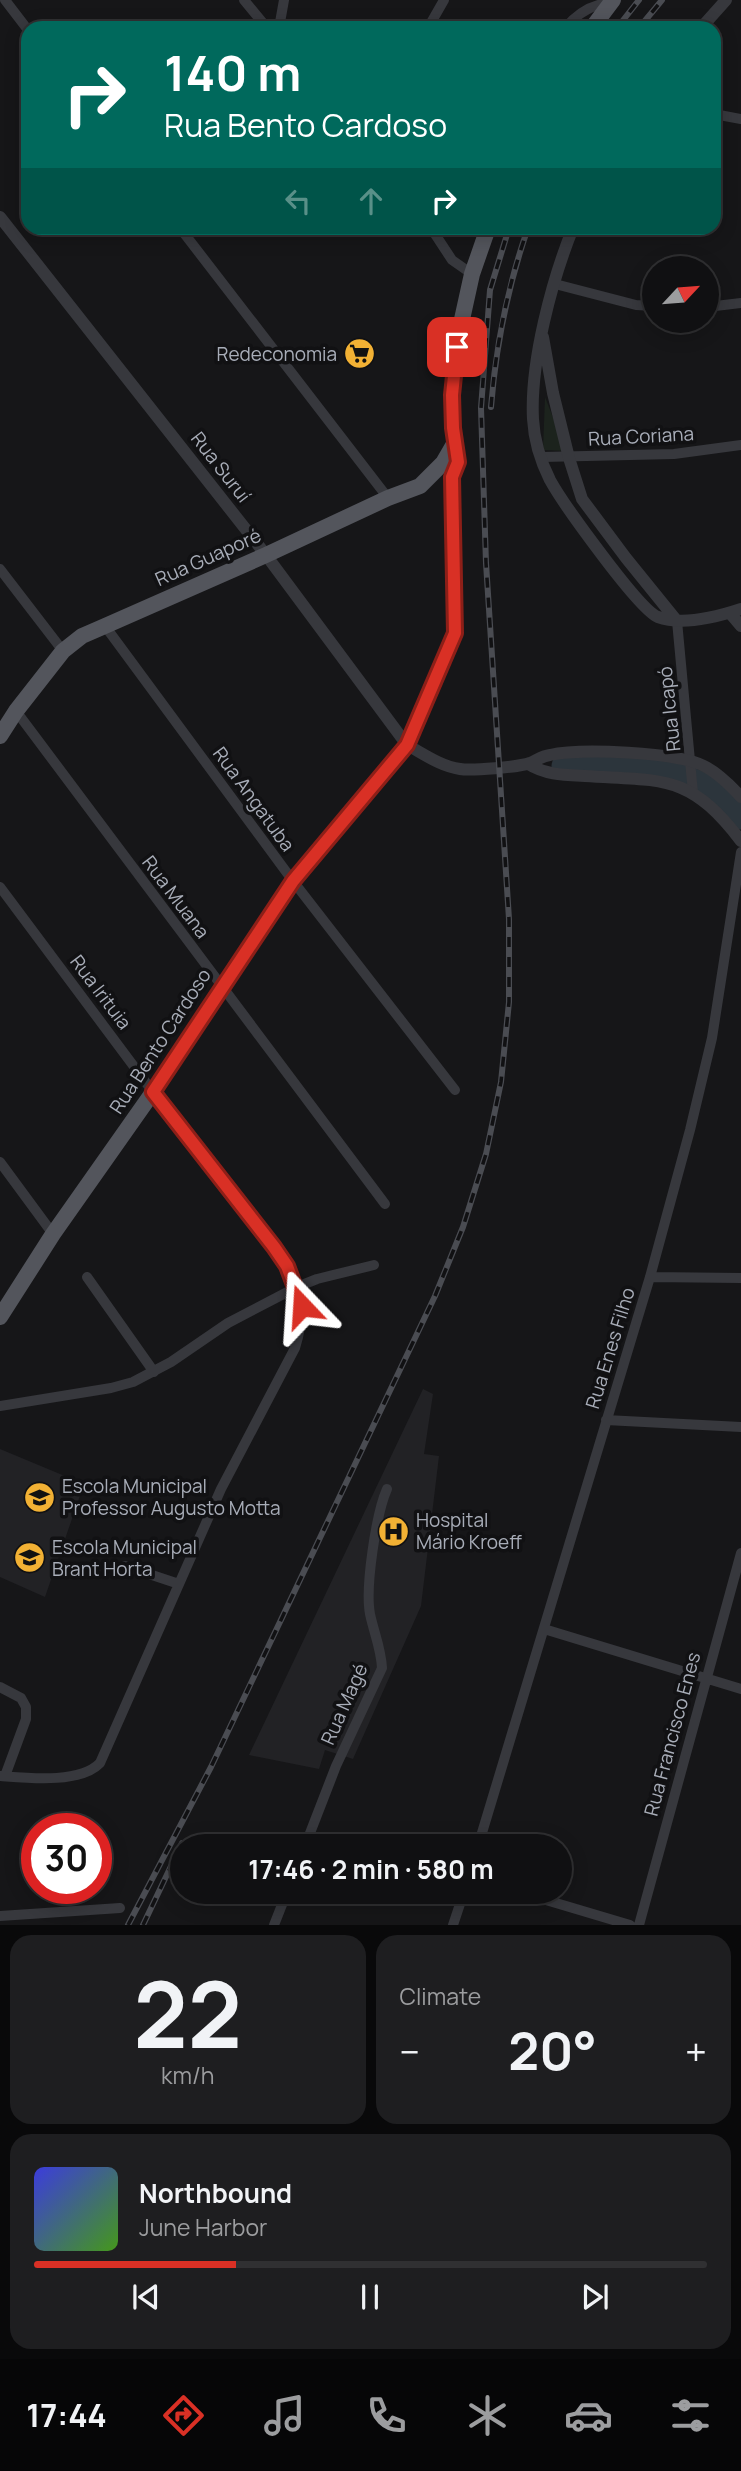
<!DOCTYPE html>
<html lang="en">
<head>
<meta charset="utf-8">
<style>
	body { margin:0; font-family:Manrope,sans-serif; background:#1e1e20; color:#f1f3f6; height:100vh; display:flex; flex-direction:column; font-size:26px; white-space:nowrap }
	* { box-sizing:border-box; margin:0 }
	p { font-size:23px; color:#9c9d9f }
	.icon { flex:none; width:38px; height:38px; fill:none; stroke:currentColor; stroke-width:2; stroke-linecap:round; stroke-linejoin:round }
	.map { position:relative; height:1925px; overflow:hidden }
	.panel { display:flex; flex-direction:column; gap:10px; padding:10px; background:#09090a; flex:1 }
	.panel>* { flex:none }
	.hud { position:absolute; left:21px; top:21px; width:700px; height:214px; border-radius:21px; box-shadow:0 4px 18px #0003,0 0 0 2px #303032; background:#00695c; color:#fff; overflow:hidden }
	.needle { width:46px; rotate:64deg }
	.buttons { position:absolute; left:642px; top:256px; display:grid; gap:14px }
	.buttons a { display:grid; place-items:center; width:77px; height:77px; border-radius:50%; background:#101012; box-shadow:0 4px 18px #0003,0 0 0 2px #303032; font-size:35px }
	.speed { position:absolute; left:21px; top:1813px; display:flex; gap:14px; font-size:35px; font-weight:700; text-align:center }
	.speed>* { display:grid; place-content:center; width:91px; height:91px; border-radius:50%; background:#101012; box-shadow:0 4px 18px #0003,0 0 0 2px #303032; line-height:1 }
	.speed .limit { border:10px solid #d22; background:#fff; color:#111 }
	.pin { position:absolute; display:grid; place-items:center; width:60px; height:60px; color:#fff; margin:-30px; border-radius:14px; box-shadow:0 4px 10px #0006 }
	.me { position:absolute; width:77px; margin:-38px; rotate:340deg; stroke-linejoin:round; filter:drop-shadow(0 0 5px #0008) }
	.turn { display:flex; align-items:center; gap:24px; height:147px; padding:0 28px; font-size:32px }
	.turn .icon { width:91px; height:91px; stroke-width:2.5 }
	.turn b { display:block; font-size:49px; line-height:60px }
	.lanes { display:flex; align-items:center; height:66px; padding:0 28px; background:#0003; justify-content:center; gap:35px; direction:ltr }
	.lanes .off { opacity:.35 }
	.big { font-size:52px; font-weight:700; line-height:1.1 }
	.panel .widget { flex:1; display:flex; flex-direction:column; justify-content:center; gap:10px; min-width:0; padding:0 24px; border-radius:21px; background:#1e1e20 }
	.panel .dial { align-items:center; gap:0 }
	.dial b { font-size:91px; line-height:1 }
	.song { display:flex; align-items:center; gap:21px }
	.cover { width:84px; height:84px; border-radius:10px; background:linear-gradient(135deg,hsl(240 70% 55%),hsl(100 70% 35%)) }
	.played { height:7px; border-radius:4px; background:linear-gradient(90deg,#d93025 30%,#303032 30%) }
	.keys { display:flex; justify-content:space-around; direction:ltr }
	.heat { display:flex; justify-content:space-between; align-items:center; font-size:38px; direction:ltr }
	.panel .tiles { flex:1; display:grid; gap:10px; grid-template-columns:1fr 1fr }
	.widget:last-child { grid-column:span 2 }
	.trip { position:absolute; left:170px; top:1834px; width:402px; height:70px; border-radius:35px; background:#101012; box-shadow:0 4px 18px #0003,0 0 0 2px #303032; font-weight:700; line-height:70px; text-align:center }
	.menu { display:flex; height:112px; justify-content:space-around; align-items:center; background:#060607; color:#9c9d9f }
	.menu .icon { width:49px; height:49px }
	.menu .current { color:#d93025 }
	.menu b { font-size:32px; color:#f1f3f6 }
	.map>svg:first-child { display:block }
</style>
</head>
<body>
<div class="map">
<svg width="741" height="1925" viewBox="0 0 741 1925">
	<rect width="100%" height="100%" fill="#161618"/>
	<path fill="#222225" d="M 423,1389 L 433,1394 L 424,1454 L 439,1456 L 421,1606 L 353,1759 L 325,1750 L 319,1769 L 249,1755 Z
		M 0,1449 L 84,1484 L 45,1597 L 0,1577 Z"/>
	<path fill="#1c231d" d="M 545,397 L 566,451 L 543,450 Z"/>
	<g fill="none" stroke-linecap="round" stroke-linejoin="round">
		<path stroke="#2c353c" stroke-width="23" d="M 563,766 C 610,765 661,762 704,785 C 718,793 730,807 741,818"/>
		<path stroke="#37383d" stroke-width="10" d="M 5,0 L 28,30
			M 244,0 L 267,28
			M 279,28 L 284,0
			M 428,28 L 444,0
			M 565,28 C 577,14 592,4 610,3
			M 714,114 L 741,119
			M 180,228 L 388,498
			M 431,228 L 452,260 L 472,274
			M 555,284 L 636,305 L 654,306
			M 707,307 L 741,303
			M 542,457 L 674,454 L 741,445
			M 0,569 L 63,651
			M 677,621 L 693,793
			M 105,626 L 293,881 L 455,1090
			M 16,711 L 385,1204
			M 0,887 L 153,1092 L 274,1247 C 299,1284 309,1304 295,1348 L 221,1489 L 100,1763 C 80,1784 27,1778 0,1776
			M 0,1162 L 53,1234
			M 87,1277 L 154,1372
			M 650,1277 L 741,1278
			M 0,1406 L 111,1388 L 133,1382 L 171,1362 L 228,1323 L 297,1287 L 317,1279 L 374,1265
			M 606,1420 L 741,1427
			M 125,1566 L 179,1584
			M 544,1629 L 741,1689
			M 0,1687 L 21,1698 L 26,1707 L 26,1719 L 5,1776
			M 305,1846 L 336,1766 L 382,1668 C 381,1648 374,1633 370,1614 C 365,1588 376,1514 387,1489
			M 478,1846 L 650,1277 L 690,1130 L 712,1038 L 741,852
			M 519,1892 L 630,1925
			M 0,1916 L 120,1908
			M 274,1925 L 287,1892
			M 453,1925 L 464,1892
			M 639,1925 L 741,1553"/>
		<path stroke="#37383d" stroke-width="12" d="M 701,28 L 726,0
			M 0,217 L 266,555 L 407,745 C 424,754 440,766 460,769 C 471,771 519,767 530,763 C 537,760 542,756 550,755 C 579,748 678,752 704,766 C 718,773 730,785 741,797
			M 573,228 C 552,280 530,362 533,419 C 534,439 541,462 550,480 C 562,502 639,610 658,617 C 682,626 717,617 741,609
			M 543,337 L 553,393 L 569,458 L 582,499 L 626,558 L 677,621
			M 730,613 L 741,626
			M 528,764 C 546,775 563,775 585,776 C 663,781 689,773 741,841"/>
		<path stroke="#53555c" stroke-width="16" d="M 592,28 L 613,0
			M 0,736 L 16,711 L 63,651 L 82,636 L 105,626 L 266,555 L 388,498 L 420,486 L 443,463 L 454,444
			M 0,1317 L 53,1234 L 153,1092 L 293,881 L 407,745 L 455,633 L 452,477 L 458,462 L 453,428 L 452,395 L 459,333 L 472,274 L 488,228"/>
		<defs>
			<path id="rail" d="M 617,28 L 639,0
				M 639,28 L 662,0
				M 491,407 C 496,344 507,288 528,228
				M 128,1925 L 211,1767 L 435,1296 L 463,1227 L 486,1154 L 501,1082 L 509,1002 L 509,919 L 486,563 L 481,408 L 490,290 L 509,228
				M 143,1925 L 182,1843"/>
		</defs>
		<use href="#rail" stroke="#4a4c52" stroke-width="6"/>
		<use href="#rail" stroke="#111113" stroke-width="3.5" stroke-dasharray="10" stroke-linecap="butt"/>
	</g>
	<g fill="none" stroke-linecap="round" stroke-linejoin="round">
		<defs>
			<path id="route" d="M 302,1306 L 287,1266 L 274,1247 L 153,1092 L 293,881 L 407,745 L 455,633 L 452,477 L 458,462 L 453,428 L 452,395 L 457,347"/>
		</defs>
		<use href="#route" stroke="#8d1f18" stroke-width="18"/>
		<use href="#route" stroke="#d93025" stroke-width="12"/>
	</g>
	<defs>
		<symbol id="supermarket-disc" viewBox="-11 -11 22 22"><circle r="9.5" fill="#f2b134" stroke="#111113"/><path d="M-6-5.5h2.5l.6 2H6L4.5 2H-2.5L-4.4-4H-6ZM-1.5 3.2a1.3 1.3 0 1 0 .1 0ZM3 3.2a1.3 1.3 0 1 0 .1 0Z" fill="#111"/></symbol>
		<symbol id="school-disc" viewBox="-11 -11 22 22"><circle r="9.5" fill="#f2b134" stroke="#111113"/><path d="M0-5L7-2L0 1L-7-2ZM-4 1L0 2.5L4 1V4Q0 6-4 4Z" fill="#111"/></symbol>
		<symbol id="hospital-disc" viewBox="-11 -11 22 22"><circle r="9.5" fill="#f2b134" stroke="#111113"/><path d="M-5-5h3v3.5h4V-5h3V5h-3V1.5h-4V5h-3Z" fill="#111"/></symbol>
	</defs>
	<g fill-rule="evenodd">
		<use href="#supermarket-disc" x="342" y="336" width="35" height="35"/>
		<use href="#school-disc" x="22" y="1480" width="35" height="35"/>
		<use href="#hospital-disc" x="376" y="1514" width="35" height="35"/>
		<use href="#school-disc" x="12" y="1540" width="35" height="35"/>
	</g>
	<g text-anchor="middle" stroke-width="7" stroke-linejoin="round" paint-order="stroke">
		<g font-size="19" fill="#a8adb8" stroke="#111113" text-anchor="start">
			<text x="337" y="361" text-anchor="end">Redeconomia</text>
			<text x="62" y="1493">Escola Municipal<tspan x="62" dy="22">Professor Augusto Motta</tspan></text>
			<text x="416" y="1527">Hospital<tspan x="416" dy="22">Mário Kroeff</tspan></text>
			<text x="52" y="1554">Escola Municipal<tspan x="52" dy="22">Brant Horta</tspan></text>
		</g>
		<g font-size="19" fill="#a8adb8" stroke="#111113">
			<text transform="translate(641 436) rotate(-3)" y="7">Rua Coriana</text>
			<text transform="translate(221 467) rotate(52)" y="7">Rua Suruí</text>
			<text transform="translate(208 557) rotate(-24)" y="7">Rua Guaporé</text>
			<text transform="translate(669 709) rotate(-96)" y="7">Rua Icapó</text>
			<text transform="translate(254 799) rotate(54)" y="7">Rua Angatuba</text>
			<text transform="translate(176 897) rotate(53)" y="7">Rua Muana</text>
			<text transform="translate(101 992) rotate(53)" y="7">Rua Irituia</text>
			<text transform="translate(160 1041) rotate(-57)" y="7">Rua Bento Cardoso</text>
			<text transform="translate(610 1348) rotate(-73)" y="7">Rua Enes Filho</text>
			<text transform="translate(344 1704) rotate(-66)" y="7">Rua Magé</text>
			<text transform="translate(672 1734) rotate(-75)" y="7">Rua Francisco Enes</text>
		</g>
	</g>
</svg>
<div class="buttons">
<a><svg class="needle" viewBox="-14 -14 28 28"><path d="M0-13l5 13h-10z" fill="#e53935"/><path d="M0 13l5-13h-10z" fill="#9c9d9f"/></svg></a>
</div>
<div class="speed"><div class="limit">30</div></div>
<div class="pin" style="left:457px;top:347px;background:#d93025"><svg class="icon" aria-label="arrive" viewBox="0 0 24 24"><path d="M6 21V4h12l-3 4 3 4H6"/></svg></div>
<svg class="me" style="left:302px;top:1306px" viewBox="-20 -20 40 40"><path d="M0-17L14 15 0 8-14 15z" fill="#d93025" stroke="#fff" stroke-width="4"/></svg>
<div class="trip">17:46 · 2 min · 580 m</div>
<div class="hud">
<div class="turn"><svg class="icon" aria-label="right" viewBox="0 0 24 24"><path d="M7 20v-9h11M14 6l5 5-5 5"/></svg><div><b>140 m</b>Rua Bento Cardoso</div></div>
<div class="lanes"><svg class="icon off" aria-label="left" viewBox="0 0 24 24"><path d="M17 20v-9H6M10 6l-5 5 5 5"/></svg><svg class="icon off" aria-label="ahead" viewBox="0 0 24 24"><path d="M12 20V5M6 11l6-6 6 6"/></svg><svg class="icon" aria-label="right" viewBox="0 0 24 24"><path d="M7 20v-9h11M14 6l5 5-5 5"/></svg></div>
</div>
</div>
<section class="panel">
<div class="tiles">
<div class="widget dial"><b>22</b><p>km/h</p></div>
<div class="widget"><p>Climate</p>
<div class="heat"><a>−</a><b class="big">20°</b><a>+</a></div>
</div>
<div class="widget">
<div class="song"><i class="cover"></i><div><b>Northbound</b><p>June Harbor</p></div></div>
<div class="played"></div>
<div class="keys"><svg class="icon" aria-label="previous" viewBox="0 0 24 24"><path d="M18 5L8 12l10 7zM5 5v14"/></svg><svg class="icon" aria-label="pause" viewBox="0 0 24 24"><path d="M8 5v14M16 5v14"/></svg><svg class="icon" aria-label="next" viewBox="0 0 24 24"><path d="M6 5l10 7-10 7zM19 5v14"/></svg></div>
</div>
</div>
</section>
<nav class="menu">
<b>17:44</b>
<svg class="icon current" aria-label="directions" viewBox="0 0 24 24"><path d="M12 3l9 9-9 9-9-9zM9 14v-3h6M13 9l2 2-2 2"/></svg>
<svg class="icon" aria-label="music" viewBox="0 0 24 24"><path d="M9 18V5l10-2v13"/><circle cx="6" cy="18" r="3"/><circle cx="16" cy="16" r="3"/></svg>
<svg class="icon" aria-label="phone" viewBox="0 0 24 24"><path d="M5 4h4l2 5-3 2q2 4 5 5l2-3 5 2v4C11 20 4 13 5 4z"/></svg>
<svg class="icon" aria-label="climate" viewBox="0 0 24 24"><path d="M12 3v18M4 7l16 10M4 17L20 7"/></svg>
<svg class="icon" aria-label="car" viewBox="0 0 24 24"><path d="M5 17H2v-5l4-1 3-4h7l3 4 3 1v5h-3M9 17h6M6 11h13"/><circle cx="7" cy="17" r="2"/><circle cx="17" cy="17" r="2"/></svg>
<svg class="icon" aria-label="filters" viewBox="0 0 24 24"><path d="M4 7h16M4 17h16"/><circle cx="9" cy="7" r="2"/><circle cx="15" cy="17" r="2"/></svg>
</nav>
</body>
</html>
